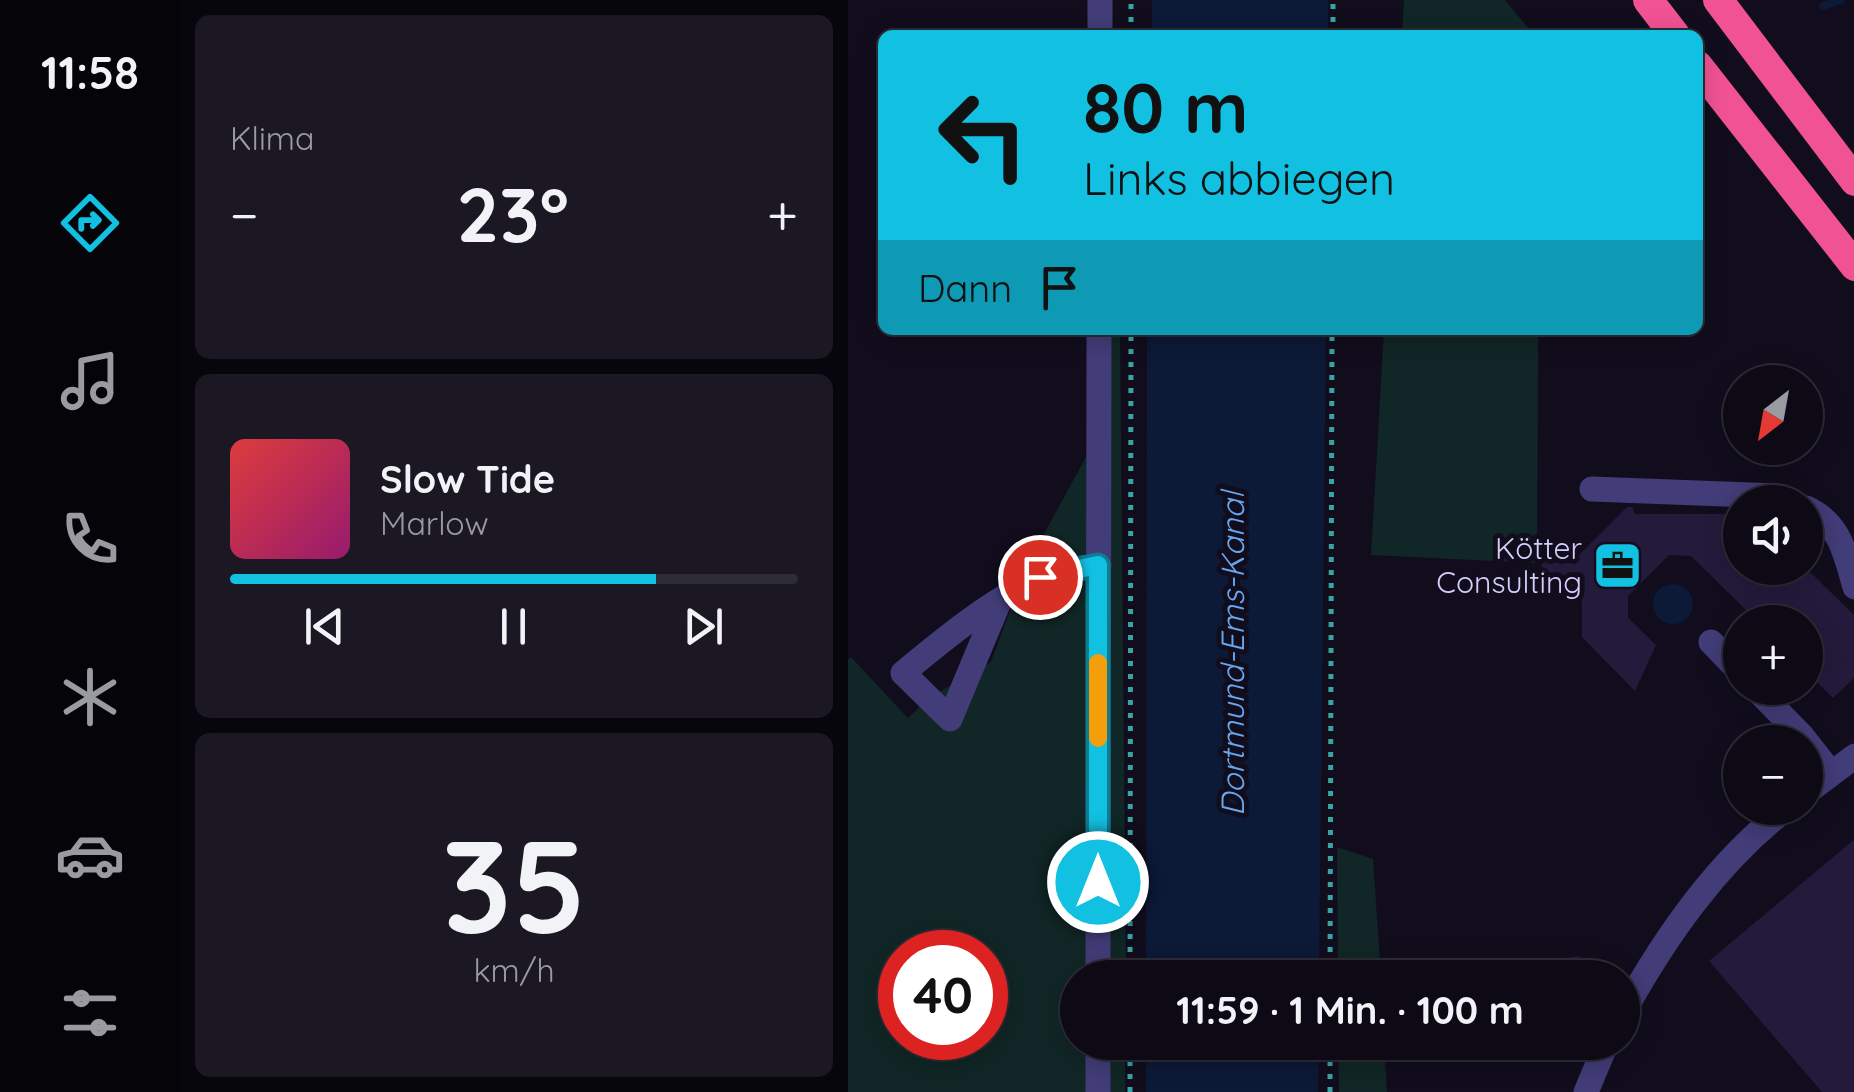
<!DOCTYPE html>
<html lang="de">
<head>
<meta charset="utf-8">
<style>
	body { margin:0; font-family:Quicksand,sans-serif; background:#1b1823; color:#f1f3f6; height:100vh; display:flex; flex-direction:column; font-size:38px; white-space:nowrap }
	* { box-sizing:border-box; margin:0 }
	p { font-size:32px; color:#9a9aa1 }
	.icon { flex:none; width:55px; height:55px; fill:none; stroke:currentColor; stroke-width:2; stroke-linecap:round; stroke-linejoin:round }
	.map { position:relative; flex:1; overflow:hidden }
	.details { display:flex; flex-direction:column; gap:15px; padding:15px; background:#07060c; width:668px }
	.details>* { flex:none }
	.guide { position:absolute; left:30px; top:30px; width:825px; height:305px; border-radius:15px; box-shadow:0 5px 25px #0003,0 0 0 2px #2d2b35; background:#12c0e2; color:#111; overflow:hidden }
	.needle { width:65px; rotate:211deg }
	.fabs { position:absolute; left:875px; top:365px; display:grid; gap:20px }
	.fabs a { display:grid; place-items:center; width:100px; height:100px; border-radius:50%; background:#0d0a16; box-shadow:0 5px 25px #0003,0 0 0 2px #2d2b35; font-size:50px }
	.speed { position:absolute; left:30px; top:930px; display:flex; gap:20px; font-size:50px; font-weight:700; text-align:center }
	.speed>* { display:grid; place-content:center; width:130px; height:130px; border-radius:50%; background:#0d0a16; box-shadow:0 5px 25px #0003,0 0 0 2px #2d2b35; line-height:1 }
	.speed .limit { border:15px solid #d22; background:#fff; color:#111 }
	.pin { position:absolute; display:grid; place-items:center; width:85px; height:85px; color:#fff; margin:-42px; border:5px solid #fff; border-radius:50%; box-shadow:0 2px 10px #0007 }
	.me { position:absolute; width:110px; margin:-55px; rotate:0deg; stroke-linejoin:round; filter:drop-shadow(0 0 8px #0008) }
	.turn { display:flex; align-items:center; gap:35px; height:210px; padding:0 40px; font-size:45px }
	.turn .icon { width:130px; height:130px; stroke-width:2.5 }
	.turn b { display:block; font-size:70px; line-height:85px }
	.then { display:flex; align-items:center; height:95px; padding:0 40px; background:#0003; gap:20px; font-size:38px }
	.big { font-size:75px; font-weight:700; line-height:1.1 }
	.details .widget { flex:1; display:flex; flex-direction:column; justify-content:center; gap:15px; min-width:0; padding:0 35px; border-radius:15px; background:#1b1823 }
	.details .dial { align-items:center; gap:0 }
	.dial b { font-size:130px; line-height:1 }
	.song { display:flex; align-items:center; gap:30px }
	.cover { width:120px; height:120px; border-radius:15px; background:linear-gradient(135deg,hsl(0 70% 55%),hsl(320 70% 35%)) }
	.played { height:10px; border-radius:5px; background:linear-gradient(90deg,#12c0e2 75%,#2d2b35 75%) }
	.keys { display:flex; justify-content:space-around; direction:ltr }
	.heat { display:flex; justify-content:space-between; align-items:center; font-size:55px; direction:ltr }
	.trip { position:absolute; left:212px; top:960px; width:580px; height:100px; border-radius:50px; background:#0d0a16; box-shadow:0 5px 25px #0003,0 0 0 2px #2d2b35; font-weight:700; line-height:100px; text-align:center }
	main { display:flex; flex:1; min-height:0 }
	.tab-bar { display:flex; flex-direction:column; width:180px; justify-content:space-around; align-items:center; background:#050409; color:#9a9aa1 }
	.tab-bar .icon { width:70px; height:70px }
	.tab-bar .selected { color:#12c0e2 }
	.tab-bar b { font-size:45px; color:#f1f3f6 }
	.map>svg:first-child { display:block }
</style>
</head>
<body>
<main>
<nav class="tab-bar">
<b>11:58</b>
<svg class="icon selected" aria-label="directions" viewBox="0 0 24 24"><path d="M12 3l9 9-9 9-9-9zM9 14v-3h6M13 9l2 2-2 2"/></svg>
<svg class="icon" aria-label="music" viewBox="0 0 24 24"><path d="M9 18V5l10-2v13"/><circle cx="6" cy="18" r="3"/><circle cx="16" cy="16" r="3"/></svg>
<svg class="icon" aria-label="phone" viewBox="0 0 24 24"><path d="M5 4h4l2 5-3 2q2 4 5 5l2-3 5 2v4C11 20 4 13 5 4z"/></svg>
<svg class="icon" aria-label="climate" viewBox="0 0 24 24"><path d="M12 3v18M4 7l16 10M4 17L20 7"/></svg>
<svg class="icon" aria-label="car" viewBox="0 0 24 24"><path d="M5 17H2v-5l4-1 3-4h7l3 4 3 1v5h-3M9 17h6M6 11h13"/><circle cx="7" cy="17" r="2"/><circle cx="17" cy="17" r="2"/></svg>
<svg class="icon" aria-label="filters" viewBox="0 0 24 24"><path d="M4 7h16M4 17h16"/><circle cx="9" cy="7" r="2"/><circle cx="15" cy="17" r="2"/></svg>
</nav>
<section class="details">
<div class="widget"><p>Klima</p>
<div class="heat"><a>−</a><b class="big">23°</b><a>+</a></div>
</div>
<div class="widget">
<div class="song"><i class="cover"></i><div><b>Slow Tide</b><p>Marlow</p></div></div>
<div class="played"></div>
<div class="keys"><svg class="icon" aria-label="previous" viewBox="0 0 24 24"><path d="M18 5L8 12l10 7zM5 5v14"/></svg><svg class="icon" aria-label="pause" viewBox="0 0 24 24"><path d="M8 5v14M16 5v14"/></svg><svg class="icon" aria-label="next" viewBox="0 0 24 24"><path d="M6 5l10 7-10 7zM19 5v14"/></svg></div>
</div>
<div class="widget dial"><b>35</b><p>km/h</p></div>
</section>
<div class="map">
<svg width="1007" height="1092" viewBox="0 0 1007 1092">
	<rect width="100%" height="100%" fill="#110d1d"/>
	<path fill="#112626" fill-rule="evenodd" d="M 556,0 L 657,0 L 686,35 L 554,35 Z
		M 251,330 L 272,330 L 278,977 L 230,978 L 230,1042 L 277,1043 L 277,1092 L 0,1092 L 0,659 L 3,657 L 60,718 L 81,698 L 143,662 L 177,569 L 251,433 ZM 52,952 L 138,952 L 138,1038 L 52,1038 Z
		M 536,330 L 690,330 L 689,563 L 523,555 Z
		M 489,847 L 525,859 L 533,977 L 490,977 Z
		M 490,1043 L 536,1043 L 539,1092 L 491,1092 Z"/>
	<path fill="#0c1937" d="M 304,0 L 480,0 L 480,35 L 304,35 Z
		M 299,330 L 478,330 L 471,977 L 298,977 Z
		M805 604a20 20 0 1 1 40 0a20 20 0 1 1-40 0Z
		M 298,1043 L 471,1043 L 470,1092 L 298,1092 Z"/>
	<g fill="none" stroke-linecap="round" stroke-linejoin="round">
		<path stroke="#0c1937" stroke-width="8" d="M 975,6 L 993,0"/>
	</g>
	<path fill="#241b3c" d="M 779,507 L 784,507 L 787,514 L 892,514 L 892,568 L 958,568 L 1007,616 L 1007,677 L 985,698 L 958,671 L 958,622 L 910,622 L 843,556 L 821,555 L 780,596 L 780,618 L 808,645 L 787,691 L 734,637 L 734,596 L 693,595 L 694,562 L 723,563 Z
		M 1007,839 L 1007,1092 L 974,1092 L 861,961 Z
		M 732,956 L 735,978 L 714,978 L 712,959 Z"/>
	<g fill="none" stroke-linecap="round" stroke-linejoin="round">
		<path stroke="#37a5a6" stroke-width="5" stroke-dasharray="5 8" stroke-linecap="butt" d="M 283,35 L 283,0
			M 485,35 L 485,0
			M 282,978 L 283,330
			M 482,978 L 484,330
			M 282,1092 L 282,1042
			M 482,1092 L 482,1042"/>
		<path stroke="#423c78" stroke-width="25" d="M 252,35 L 252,0
			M 744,489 L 929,496 L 945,502
			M 958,508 C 992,523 997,553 1007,587
			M 151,602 L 102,719 L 55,673 C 97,638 141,602 190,579 C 208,570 231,569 251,565
			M 863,642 L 892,672
			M 907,688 L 954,736 L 983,773
			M 958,793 L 1007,756
			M 250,978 L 251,330
			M 775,1013 C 817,937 869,862 939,808
			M 250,1092 L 250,1042
			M 738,1092 L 759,1042"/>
		<path stroke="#f15294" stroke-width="30" d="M 800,0 L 827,35
			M 870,0 L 1007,181
			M 850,66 L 1007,266"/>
	</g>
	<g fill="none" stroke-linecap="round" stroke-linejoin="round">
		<defs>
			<path id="route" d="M 192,577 L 250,565 L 250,882"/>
		</defs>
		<use href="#route" stroke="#0c7d93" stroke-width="25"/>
		<use href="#route" stroke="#12c0e2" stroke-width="18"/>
		<path stroke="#f59e0b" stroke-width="18" d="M 250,738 L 250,663"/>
	</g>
	<defs>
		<symbol id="office-square" viewBox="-11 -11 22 22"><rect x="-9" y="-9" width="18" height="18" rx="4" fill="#12c0e2" stroke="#110d1d"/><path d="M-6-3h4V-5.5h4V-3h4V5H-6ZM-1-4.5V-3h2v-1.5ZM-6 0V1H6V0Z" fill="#111"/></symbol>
	</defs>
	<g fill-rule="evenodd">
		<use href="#office-square" x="742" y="538" width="55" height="55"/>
	</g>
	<g text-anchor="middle" stroke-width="10" stroke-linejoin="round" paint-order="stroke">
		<g font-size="30" fill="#d5cdfb" stroke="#110d1d" text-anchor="end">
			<text x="734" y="559">Kötter<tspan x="734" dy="34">Consulting</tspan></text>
		</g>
		<g font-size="32" font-style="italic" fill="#64a7f2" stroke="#110d1d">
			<text transform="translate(385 654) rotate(-90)" y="11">Dortmund-Ems-Kanal</text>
		</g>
	</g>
</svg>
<div class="fabs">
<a><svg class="needle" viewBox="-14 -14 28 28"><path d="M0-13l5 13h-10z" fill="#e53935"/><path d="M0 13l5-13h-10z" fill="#9a9aa1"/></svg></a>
<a><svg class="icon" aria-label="sound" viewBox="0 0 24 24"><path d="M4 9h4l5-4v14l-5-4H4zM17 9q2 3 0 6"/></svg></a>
<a>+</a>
<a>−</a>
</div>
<div class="speed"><div class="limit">40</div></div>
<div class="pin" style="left:192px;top:577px;background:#d93025"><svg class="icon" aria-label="arrive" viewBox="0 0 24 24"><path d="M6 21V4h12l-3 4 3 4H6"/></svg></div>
<svg class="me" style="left:250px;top:882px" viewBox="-20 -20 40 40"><circle r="17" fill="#12c0e2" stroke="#fff" stroke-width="3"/><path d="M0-11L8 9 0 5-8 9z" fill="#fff"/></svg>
<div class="trip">11:59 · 1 Min. · 100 m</div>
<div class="guide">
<div class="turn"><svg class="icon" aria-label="left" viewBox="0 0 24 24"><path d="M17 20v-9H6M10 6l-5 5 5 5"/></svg><div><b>80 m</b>Links abbiegen</div></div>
<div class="then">Dann<svg class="icon" aria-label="arrive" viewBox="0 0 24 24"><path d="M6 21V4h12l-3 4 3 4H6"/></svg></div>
</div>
</div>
</main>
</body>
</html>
